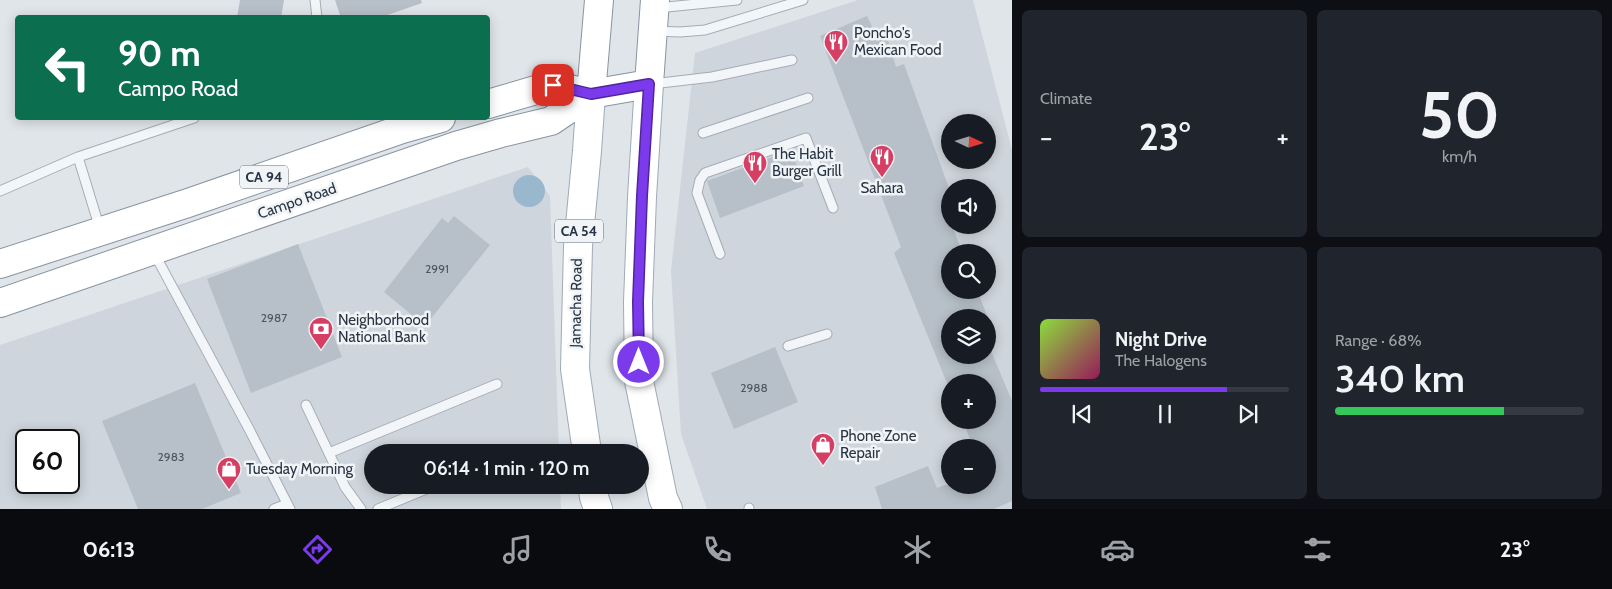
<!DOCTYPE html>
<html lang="en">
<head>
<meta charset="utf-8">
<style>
	body { margin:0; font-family:Cabin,sans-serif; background:#20242c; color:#f1f3f6; height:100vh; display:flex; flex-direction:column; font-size:19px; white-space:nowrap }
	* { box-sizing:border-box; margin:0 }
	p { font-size:16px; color:#9ea1a6 }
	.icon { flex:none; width:28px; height:28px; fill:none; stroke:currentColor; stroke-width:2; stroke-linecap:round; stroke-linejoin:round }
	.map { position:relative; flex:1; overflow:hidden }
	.side { display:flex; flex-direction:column; gap:10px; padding:10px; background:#0d0f14; width:600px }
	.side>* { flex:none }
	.top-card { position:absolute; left:15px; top:15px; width:475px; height:105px; border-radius:5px; box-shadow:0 2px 12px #0003; background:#0b6e4f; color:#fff; overflow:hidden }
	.needle { width:32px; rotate:94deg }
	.controls { position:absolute; left:941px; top:114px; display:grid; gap:10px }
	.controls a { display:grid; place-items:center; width:55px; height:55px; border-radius:50%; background:#171b24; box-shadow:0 2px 12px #0003; font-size:25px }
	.speed { position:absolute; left:15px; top:429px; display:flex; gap:10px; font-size:25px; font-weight:700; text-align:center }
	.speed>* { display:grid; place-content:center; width:65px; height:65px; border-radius:50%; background:#171b24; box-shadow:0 2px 12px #0003; line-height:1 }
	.speed .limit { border:2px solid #111; border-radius:8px; background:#fff; color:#111 }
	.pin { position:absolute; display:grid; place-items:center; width:42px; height:42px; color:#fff; margin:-21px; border-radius:10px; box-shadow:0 2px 8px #0006 }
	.me { position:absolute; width:55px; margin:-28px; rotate:0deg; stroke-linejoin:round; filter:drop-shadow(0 0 4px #0008) }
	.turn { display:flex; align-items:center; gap:18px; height:105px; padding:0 20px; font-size:22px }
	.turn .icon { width:65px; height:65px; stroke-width:2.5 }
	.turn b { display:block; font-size:35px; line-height:42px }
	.big { font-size:38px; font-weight:600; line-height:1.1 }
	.side .tile { flex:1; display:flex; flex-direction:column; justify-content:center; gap:8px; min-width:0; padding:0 18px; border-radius:8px; background:#20242c }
	.side .dial { align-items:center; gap:0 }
	.dial b { font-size:65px; line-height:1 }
	.song { display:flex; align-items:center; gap:15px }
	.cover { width:60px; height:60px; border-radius:8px; background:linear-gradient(135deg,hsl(90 70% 55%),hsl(330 70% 35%)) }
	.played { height:5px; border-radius:2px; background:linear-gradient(90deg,#7c3aed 75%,#363941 75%) }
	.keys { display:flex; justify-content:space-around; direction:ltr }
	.heat { display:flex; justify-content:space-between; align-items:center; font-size:28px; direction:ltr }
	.charge { height:8px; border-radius:4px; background:linear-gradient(90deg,#34c759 68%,#363941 0) }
	.side .tiles { flex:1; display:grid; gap:10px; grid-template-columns:repeat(2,1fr) }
	.trip { position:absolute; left:364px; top:444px; width:285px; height:50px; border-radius:25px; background:#171b24; box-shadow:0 2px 12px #0003; font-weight:600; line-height:50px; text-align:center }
	.tabs { display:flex; height:80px; justify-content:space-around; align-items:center; background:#090b0e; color:#9ea1a6 }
	.tabs .icon { width:35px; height:35px }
	.tabs .active { color:#7c3aed }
	.tabs b { font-size:22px; color:#f1f3f6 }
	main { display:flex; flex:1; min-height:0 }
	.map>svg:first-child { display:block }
</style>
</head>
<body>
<main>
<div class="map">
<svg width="1012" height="509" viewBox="0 0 1012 509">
	<rect width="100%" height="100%" fill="#e0e5ea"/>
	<path fill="#ced5dc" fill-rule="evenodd" d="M 858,0 L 973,0 L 1012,150 L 1012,509 L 707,509 L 681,434 L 671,271 L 695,53 ZM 950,122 L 988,122 L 988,160 L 950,160 ZM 950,188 L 988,188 L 988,225 L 950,225 ZM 950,252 L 988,252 L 988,290 L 950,290 ZM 950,318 L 988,318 L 988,355 L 950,355 ZM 950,382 L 988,382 L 988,420 L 950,420 ZM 950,448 L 988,448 L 988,485 L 950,485 Z
		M 528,167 L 550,196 L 559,452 L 372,452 L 372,485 L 560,485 L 561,509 L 0,509 L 0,345 ZM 26,440 L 69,440 L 69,482 L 26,482 Z"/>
	<path fill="#99b7cd" d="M513 191a16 16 0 1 1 32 0a16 16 0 1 1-32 0Z"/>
	<path fill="#b7bfc8" d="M 240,0 L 284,0 L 281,18 L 237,18 Z
		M 335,0 L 421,0 L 422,3 L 379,18 L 341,18 Z
		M 867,16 L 876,35 L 885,30 L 896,67 L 904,64 L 950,191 L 950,225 L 952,225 L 962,252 L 950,252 L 950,290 L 977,290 L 988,318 L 950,318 L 950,355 L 988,355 L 988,344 L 1012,401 L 1012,501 L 994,509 L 882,509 L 875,487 L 928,466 L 937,488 L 945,485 L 988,485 L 988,448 L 974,448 L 962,420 L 988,420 L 988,382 L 950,382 L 949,388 L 894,253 L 901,247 L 820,36 Z
		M 791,150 L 804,186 L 720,218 L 707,181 Z
		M 454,216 L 490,245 L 425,326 L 384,292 L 442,218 L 448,223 Z
		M 298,244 L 342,357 L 251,393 L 207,279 Z
		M 775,347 L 798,402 L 734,429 L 711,373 Z
		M 195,383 L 241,493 L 202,509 L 138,509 L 102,421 Z"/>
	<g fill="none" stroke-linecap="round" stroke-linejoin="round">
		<defs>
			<path id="lane" d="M 315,0 L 317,18
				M 657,8 L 737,0
				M 655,31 L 680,32 L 705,30 L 803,0
				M 652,84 L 712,77 L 792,60
				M 703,133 L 808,98
				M 78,157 L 194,118
				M 0,191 L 78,157 L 100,229
				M 154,253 L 249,429 L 290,509
				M 720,254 L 697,193 L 700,180 L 705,173 L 806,138 L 833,208
				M 788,346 L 827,334
				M 306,405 L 345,487 L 361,509
				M 329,453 L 497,384
				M 274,509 L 287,504
				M 378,509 L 436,485
				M 749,509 L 749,508"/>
			<path id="primary" d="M 649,84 L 642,197 L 638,302 L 639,381 L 663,498 L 668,509
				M 587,452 L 575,369 L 578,246 L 587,151 L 591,94
				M 592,485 L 594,497 L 598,509"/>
			<path id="highway" d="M 488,104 L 553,85 L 591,94 L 649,84 L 655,0
				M 0,264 L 188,203 L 402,129 L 441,118
				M 0,303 L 456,146 L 501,133 L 551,121 L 591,94 L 599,0"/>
		</defs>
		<use href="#lane" stroke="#a5acb5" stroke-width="11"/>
		<use href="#primary" stroke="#9fabb7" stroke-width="30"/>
		<use href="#highway" stroke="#8794a2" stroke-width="30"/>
		<use href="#lane" stroke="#f3f6f8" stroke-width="9"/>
		<use href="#primary" stroke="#fff" stroke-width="28"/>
		<use href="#highway" stroke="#fff" stroke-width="28"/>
	</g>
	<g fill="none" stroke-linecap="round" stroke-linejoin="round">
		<defs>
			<path id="route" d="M 553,85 L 591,94 L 649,84 L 642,196 L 638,302 L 639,362"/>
		</defs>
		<use href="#route" stroke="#51269a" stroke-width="12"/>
		<use href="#route" stroke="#7c3aed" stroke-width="9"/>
	</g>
	<defs>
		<symbol id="restaurant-pin" viewBox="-11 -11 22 30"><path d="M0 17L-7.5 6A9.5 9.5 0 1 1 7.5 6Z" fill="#d73e64" stroke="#f0f4f7"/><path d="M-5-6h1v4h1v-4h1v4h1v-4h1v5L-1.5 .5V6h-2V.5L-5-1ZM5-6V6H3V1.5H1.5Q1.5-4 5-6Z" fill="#fff"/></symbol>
		<symbol id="bank-pin" viewBox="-11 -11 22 30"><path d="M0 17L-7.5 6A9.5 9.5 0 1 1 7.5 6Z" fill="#d73e64" stroke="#f0f4f7"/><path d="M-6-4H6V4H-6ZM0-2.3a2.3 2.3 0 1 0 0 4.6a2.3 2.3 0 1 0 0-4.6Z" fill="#fff"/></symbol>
		<symbol id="shop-pin" viewBox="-11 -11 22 30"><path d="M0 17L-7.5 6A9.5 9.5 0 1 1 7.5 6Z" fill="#d73e64" stroke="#f0f4f7"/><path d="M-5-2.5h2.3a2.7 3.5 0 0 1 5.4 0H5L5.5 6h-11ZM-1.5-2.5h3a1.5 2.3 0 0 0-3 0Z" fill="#fff"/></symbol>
	</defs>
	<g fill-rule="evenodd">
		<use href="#restaurant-pin" x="822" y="28" width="28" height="38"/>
		<use href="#restaurant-pin" x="868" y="143" width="28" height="38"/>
		<use href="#restaurant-pin" x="741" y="149" width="28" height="38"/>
		<use href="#bank-pin" x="307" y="315" width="28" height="38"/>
		<use href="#shop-pin" x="809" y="431" width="28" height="38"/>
		<use href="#shop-pin" x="215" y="455" width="28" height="38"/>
	</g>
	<g text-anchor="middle" stroke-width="5" stroke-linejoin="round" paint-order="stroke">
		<g font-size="12" fill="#4c5764">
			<text x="437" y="273">2991</text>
			<text x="274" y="322">2987</text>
			<text x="754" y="392">2988</text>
			<text x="171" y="461">2983</text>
		</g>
		<g fill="#f0f4f7" stroke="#646e79" stroke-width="1">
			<rect x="240" y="165.5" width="48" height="23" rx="4"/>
			<rect x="555" y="219.5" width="48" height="23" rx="4"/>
		</g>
		<g font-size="14" font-weight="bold" fill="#283443">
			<text x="264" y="182">CA 94</text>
			<text x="579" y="236">CA 54</text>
		</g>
		<g font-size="15" fill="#283443" stroke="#f0f4f7" text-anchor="start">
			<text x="854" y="38">Poncho's<tspan x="854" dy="17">Mexican Food</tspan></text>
			<text x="772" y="159">The Habit<tspan x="772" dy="17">Burger Grill</tspan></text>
			<text x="882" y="193" text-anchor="middle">Sahara</text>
			<text x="338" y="325">Neighborhood<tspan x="338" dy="17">National Bank</tspan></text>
			<text x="840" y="441">Phone Zone<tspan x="840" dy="17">Repair</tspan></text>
			<text x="246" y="474">Tuesday Morning</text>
		</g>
		<g font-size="15" fill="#283443" stroke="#f0f4f7">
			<text transform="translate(297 201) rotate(-19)" y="5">Campo Road</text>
			<text transform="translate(576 303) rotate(-89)" y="5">Jamacha Road</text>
		</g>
	</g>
</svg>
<div class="controls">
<a><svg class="needle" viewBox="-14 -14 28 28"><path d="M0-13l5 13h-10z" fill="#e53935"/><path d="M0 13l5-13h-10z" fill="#9ea1a6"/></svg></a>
<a><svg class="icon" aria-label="sound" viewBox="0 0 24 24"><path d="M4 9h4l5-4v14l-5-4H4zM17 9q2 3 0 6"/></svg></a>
<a><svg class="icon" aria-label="search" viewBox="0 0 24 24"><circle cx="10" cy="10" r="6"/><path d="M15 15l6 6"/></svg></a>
<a><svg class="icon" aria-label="layers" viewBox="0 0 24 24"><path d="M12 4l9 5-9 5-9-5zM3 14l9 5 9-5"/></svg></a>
<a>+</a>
<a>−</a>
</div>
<div class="speed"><div class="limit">60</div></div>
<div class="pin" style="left:553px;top:85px;background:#d93025"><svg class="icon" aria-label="arrive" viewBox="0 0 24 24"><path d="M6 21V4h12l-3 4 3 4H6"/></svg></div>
<svg class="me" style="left:639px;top:362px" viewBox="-20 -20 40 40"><circle r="17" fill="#7c3aed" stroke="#fff" stroke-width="3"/><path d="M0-11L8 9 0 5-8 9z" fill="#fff"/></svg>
<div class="trip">06:14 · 1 min · 120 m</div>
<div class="top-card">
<div class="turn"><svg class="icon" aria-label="left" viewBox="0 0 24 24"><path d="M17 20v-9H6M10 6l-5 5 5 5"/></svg><div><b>90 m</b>Campo Road</div></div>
</div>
</div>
<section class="side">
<div class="tiles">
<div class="tile"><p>Climate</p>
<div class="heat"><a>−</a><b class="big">23°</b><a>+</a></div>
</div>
<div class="tile dial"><b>50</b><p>km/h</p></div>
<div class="tile">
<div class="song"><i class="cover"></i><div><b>Night Drive</b><p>The Halogens</p></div></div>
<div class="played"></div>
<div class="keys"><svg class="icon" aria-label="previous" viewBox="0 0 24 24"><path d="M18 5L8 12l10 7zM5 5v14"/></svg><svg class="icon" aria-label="pause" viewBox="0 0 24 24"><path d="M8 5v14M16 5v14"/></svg><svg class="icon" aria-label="next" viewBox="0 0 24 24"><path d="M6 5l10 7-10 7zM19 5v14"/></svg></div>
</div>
<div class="tile"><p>Range · 68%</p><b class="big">340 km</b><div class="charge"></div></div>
</div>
</section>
</main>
<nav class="tabs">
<b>06:13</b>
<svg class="icon active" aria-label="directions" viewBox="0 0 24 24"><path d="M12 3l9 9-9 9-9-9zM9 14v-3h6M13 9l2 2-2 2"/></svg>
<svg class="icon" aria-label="music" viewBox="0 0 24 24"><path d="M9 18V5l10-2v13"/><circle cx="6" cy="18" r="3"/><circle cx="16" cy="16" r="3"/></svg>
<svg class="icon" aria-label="phone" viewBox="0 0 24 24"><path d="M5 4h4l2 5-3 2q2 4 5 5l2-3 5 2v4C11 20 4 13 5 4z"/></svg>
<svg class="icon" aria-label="climate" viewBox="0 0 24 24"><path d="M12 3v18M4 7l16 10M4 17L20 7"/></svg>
<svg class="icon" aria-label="car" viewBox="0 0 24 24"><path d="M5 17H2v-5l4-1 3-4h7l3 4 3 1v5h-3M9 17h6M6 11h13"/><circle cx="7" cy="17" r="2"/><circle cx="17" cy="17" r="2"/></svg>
<svg class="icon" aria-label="filters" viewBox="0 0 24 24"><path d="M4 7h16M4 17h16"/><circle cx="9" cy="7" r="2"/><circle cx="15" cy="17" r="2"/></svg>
<b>23°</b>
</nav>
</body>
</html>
